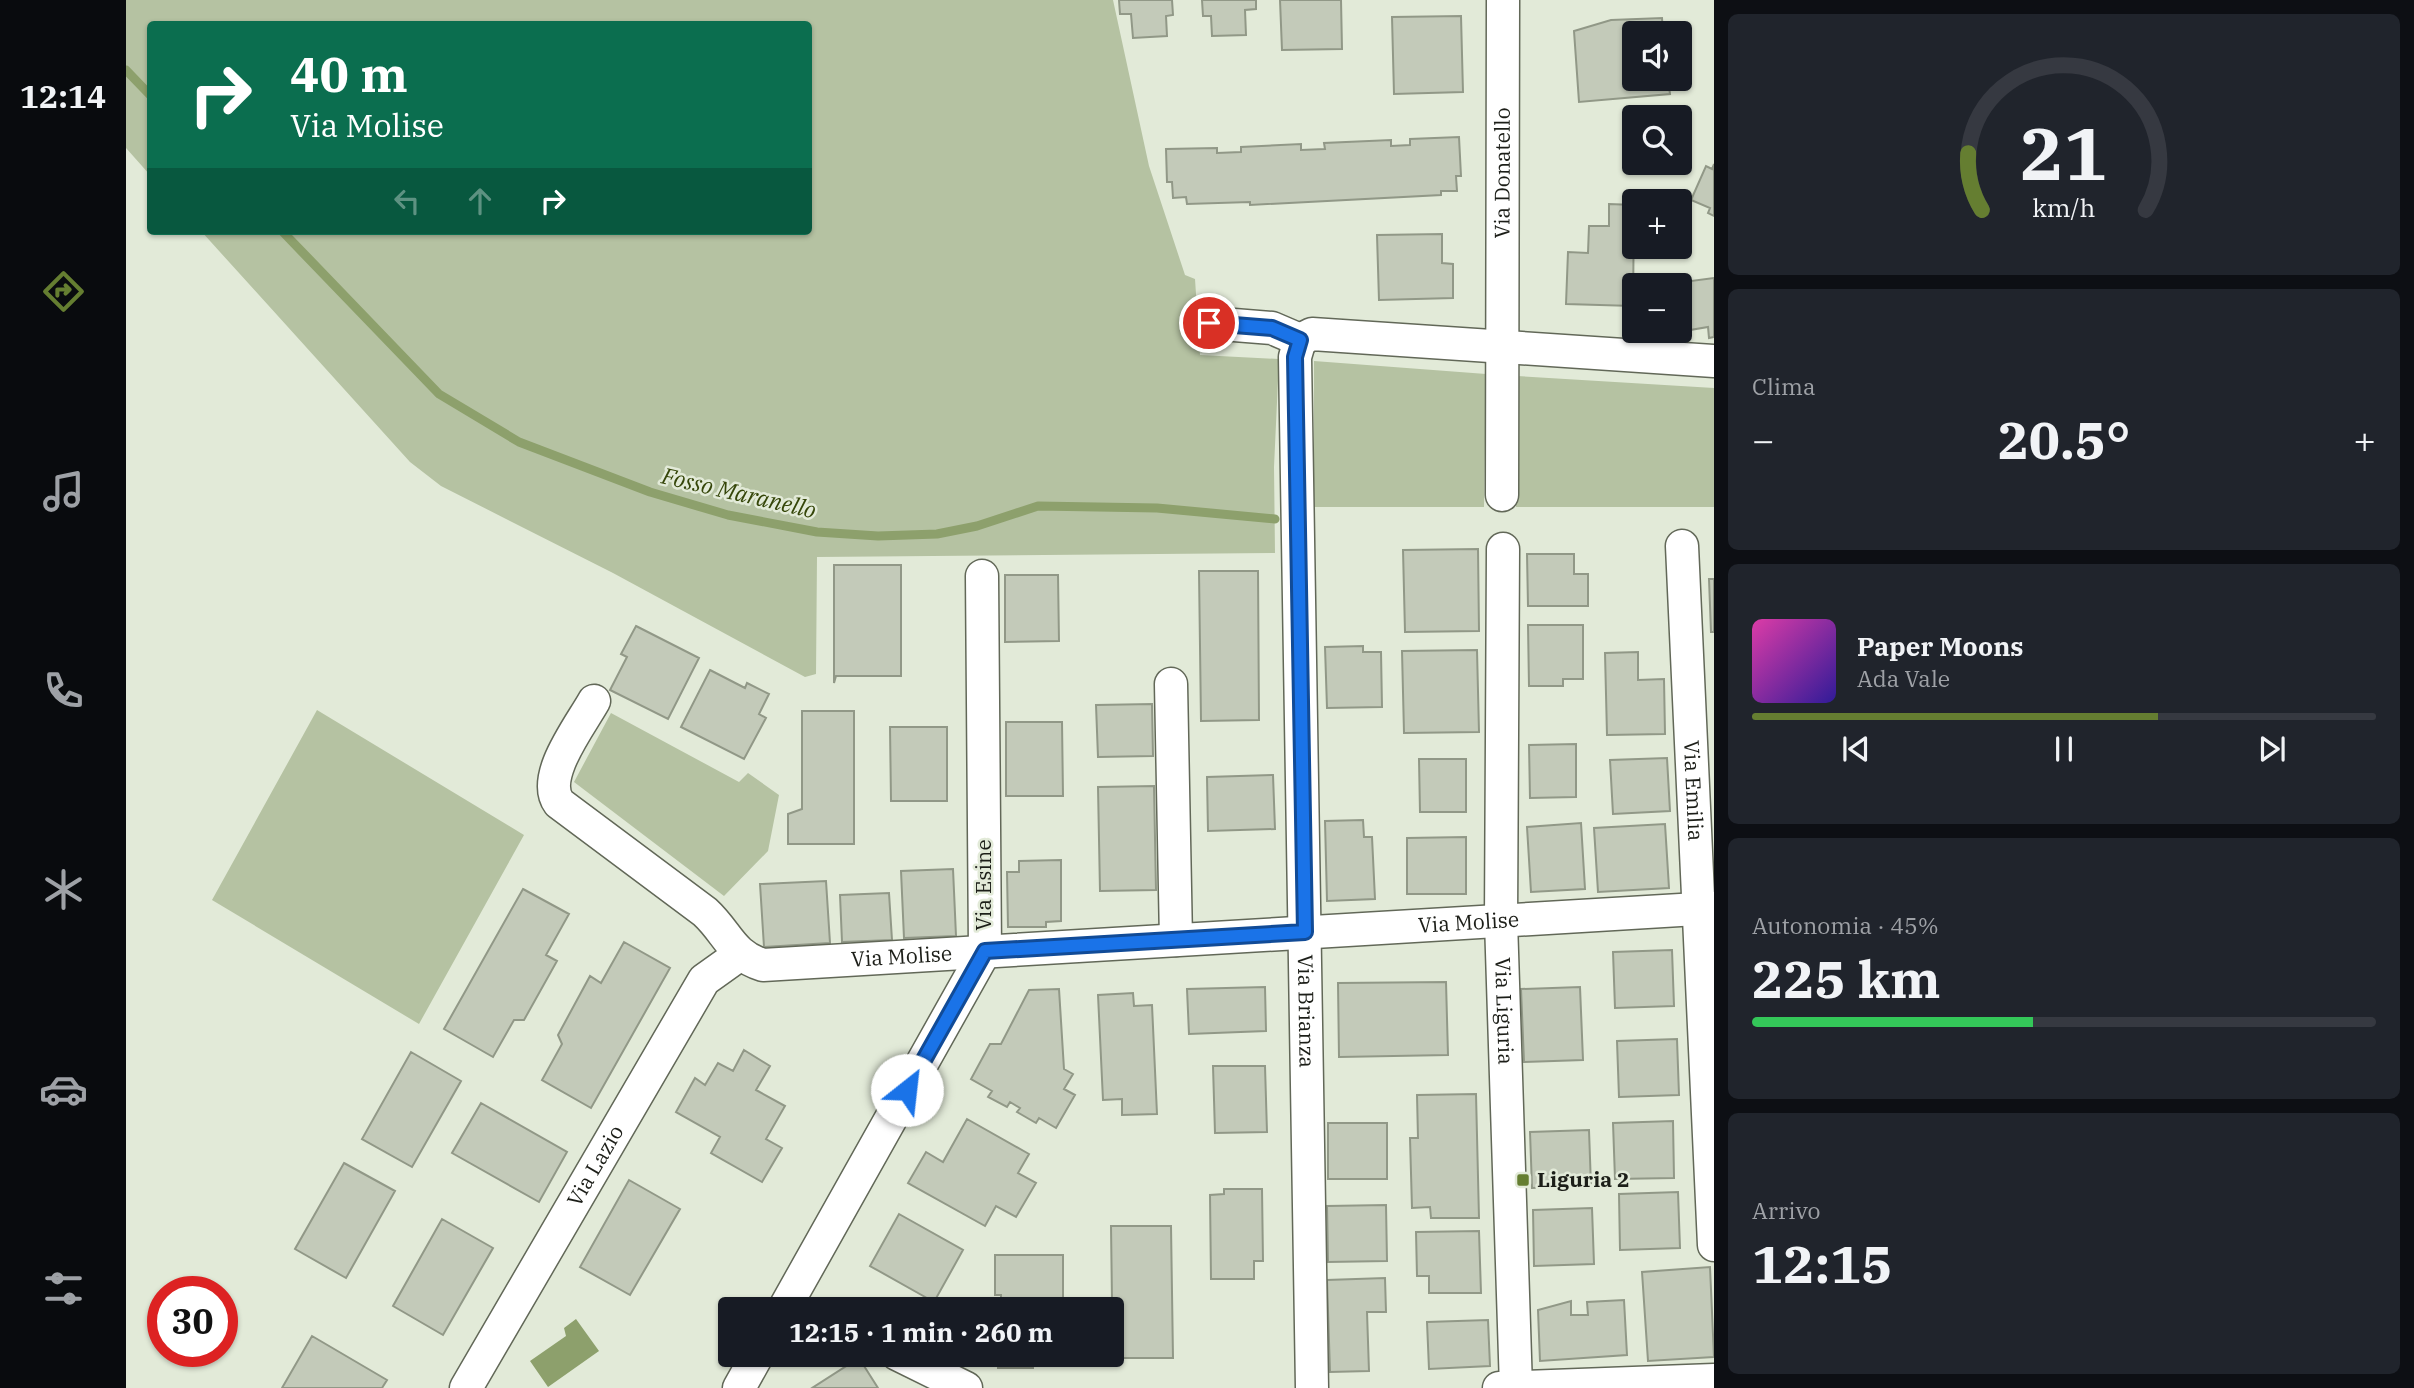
<!DOCTYPE html>
<html lang="it">
<head>
<meta charset="utf-8">
<style>
	body { margin:0; font-family:"IBM Plex Serif",serif; background:#20242c; color:#f1f3f6; height:100vh; display:flex; flex-direction:column; font-size:26px; white-space:nowrap }
	* { box-sizing:border-box; margin:0 }
	p { font-size:23px; color:#9ea1a6 }
	.icon { flex:none; width:38px; height:38px; fill:none; stroke:currentColor; stroke-width:2; stroke-linecap:round; stroke-linejoin:round }
	.map { position:relative; flex:1; overflow:hidden }
	.sheet { display:flex; flex-direction:column; gap:14px; padding:14px; background:#0d0f14; width:700px }
	.sheet>* { flex:none }
	.top-card { position:absolute; left:21px; top:21px; width:665px; height:214px; border-radius:7px; box-shadow:0 2px 5px #0004; background:#0b6e4f; color:#fff; overflow:hidden }
	.controls { position:absolute; left:1496px; top:21px; display:grid; gap:14px }
	.controls a { display:grid; place-items:center; width:70px; height:70px; border-radius:7px; background:#171b24; box-shadow:0 2px 5px #0004; font-size:35px }
	.speed { position:absolute; left:21px; top:1276px; display:flex; gap:14px; font-size:35px; font-weight:700; text-align:center }
	.speed>* { display:grid; place-content:center; width:91px; height:91px; border-radius:50%; background:#171b24; box-shadow:0 2px 5px #0004; line-height:1 }
	.speed .limit { border:10px solid #d22; background:#fff; color:#111 }
	.pin { position:absolute; display:grid; place-items:center; width:60px; height:60px; color:#fff; margin:-30px; border:4px solid #fff; border-radius:50%; box-shadow:0 2px 7px #0007 }
	.me { position:absolute; width:77px; margin:-38px; rotate:29deg; stroke-linejoin:round; filter:drop-shadow(0 0 5px #0008) }
	.turn { display:flex; align-items:center; gap:24px; height:147px; padding:0 28px; font-size:32px }
	.turn .icon { width:91px; height:91px; stroke-width:2.5 }
	.turn b { display:block; font-size:49px; line-height:60px }
	.lanes { display:flex; align-items:center; height:66px; padding:0 28px; background:#0003; justify-content:center; gap:35px; direction:ltr }
	.lanes .off { opacity:.35 }
	.big { font-size:52px; font-weight:700; line-height:1.1 }
	.sheet .tile { flex:1; display:flex; flex-direction:column; justify-content:center; gap:10px; min-width:0; padding:0 24px; border-radius:10px; background:#20242c }
	.sheet .dial { align-items:center; gap:0 }
	.dial svg { height:182px; overflow:visible; fill:none; stroke:#363941; stroke-width:7; stroke-linecap:round; text-anchor:middle }
	.dial text { fill:#f1f3f6; stroke:none }
	.song { display:flex; align-items:center; gap:21px }
	.cover { width:84px; height:84px; border-radius:10px; background:linear-gradient(135deg,hsl(320 70% 55%),hsl(250 70% 35%)) }
	.played { height:7px; border-radius:4px; background:linear-gradient(90deg,#657e31 65%,#363941 65%) }
	.keys { display:flex; justify-content:space-around; direction:ltr }
	.heat { display:flex; justify-content:space-between; align-items:center; font-size:38px; direction:ltr }
	.charge { height:10px; border-radius:5px; background:linear-gradient(90deg,#34c759 45%,#363941 0) }
	.trip { position:absolute; left:592px; top:1297px; width:406px; height:70px; border-radius:7px; background:#171b24; box-shadow:0 2px 5px #0004; font-weight:700; line-height:70px; text-align:center }
	main { display:flex; flex:1; min-height:0 }
	.tabs { display:flex; flex-direction:column; width:126px; justify-content:space-around; align-items:center; background:#090b0e; color:#9ea1a6 }
	.tabs .icon { width:49px; height:49px }
	.tabs .current { color:#657e31 }
	.tabs b { font-size:32px; color:#f1f3f6 }
	.map>svg:first-child { display:block }
</style>
</head>
<body>
<main>
<nav class="tabs">
<b>12:14</b>
<svg class="icon current" aria-label="directions" viewBox="0 0 24 24"><path d="M12 3l9 9-9 9-9-9zM9 14v-3h6M13 9l2 2-2 2"/></svg>
<svg class="icon" aria-label="music" viewBox="0 0 24 24"><path d="M9 18V5l10-2v13"/><circle cx="6" cy="18" r="3"/><circle cx="16" cy="16" r="3"/></svg>
<svg class="icon" aria-label="phone" viewBox="0 0 24 24"><path d="M5 4h4l2 5-3 2q2 4 5 5l2-3 5 2v4C11 20 4 13 5 4z"/></svg>
<svg class="icon" aria-label="climate" viewBox="0 0 24 24"><path d="M12 3v18M4 7l16 10M4 17L20 7"/></svg>
<svg class="icon" aria-label="car" viewBox="0 0 24 24"><path d="M5 17H2v-5l4-1 3-4h7l3 4 3 1v5h-3M9 17h6M6 11h13"/><circle cx="7" cy="17" r="2"/><circle cx="17" cy="17" r="2"/></svg>
<svg class="icon" aria-label="filters" viewBox="0 0 24 24"><path d="M4 7h16M4 17h16"/><circle cx="9" cy="7" r="2"/><circle cx="15" cy="17" r="2"/></svg>
</nav>
<div class="map">
<svg width="1588" height="1388" viewBox="0 0 1588 1388">
	<rect width="100%" height="100%" fill="#e2ead8"/>
	<path fill="#b5c2a2" d="M 0,0 L 987,0 L 1023,166 L 1059,275 L 1069,279 L 1074,355 L 1153,359 L 1148,467 L 1149,553 L 691,557 L 690,674 L 679,677 L 487,573 L 315,486 L 284,462 L 75,231 L 682,231 L 682,24 L 24,24 L 24,175 L 0,148 Z
		M 1188,361 L 1360,374 L 1358,507 L 1188,507 Z
		M 1391,376 L 1588,388 L 1588,507 L 1390,507 Z
		M 191,710 L 398,835 L 293,1024 L 86,900 Z
		M 485,713 L 613,782 L 622,773 L 653,795 L 642,851 L 598,896 L 448,782 Z"/>
	<path fill="#8da06c" d="M 450,1319 L 473,1351 L 422,1387 L 404,1361 L 440,1336 L 438,1328 Z"/>
	<g fill="none" stroke-linecap="round" stroke-linejoin="round">
		<path stroke="#8da06c" stroke-width="9" d="M 0,70 L 24,95
			M 156,231 L 313,394 L 393,442 L 524,492 L 602,515 L 691,532 L 752,536 L 811,534 L 851,526 L 912,506 L 1031,508 L 1149,519"/>
	</g>
	<path fill="#c3cab9" stroke="#919887" stroke-width="2" d="M 993,0 L 1046,0 L 1047,15 L 1040,16 L 1041,36 L 1007,38 L 1005,14 L 994,14 Z
		M 1076,0 L 1130,0 L 1130,9 L 1119,10 L 1120,35 L 1086,36 L 1085,16 L 1077,16 Z
		M 1154,0 L 1215,0 L 1216,49 L 1156,50 Z
		M 1335,16 L 1337,92 L 1268,94 L 1266,17 Z
		M 1536,18 L 1537,33 L 1508,33 L 1508,79 L 1542,79 L 1544,94 L 1453,102 L 1448,31 L 1485,20 Z
		M 1333,137 L 1335,176 L 1330,176 L 1331,191 L 1315,191 L 1315,195 L 1124,205 L 1124,202 L 1061,204 L 1060,197 L 1047,198 L 1046,182 L 1041,182 L 1040,149 L 1091,148 L 1091,153 L 1115,152 L 1115,147 L 1175,144 L 1175,150 L 1199,149 L 1198,143 L 1265,140 L 1265,146 L 1284,145 L 1284,139 Z
		M 1588,164 L 1588,216 L 1582,213 L 1584,208 L 1565,200 L 1580,166 L 1586,169 Z
		M 1483,204 L 1508,205 L 1507,306 L 1440,304 L 1442,252 L 1462,253 L 1463,226 L 1483,226 Z
		M 1316,234 L 1316,263 L 1327,264 L 1327,298 L 1253,300 L 1251,235 Z
		M 1588,278 L 1588,337 L 1583,338 L 1582,327 L 1564,330 L 1557,282 Z
		M 1352,549 L 1353,631 L 1279,632 L 1277,550 Z
		M 1401,554 L 1448,554 L 1448,574 L 1462,574 L 1462,606 L 1402,606 Z
		M 708,565 L 775,565 L 775,676 L 710,676 L 708,683 Z
		M 1073,571 L 1132,571 L 1133,720 L 1075,721 Z
		M 879,575 L 932,575 L 933,641 L 879,642 Z
		M 1583,579 L 1588,579 L 1588,632 L 1585,632 Z
		M 1402,625 L 1457,625 L 1457,679 L 1437,679 L 1437,686 L 1403,686 Z
		M 510,626 L 573,658 L 542,719 L 484,690 L 501,657 L 495,654 Z
		M 1237,646 L 1237,652 L 1255,652 L 1256,707 L 1201,708 L 1199,647 Z
		M 1351,650 L 1353,732 L 1278,733 L 1276,651 Z
		M 1512,652 L 1512,680 L 1538,679 L 1539,734 L 1481,735 L 1479,653 Z
		M 584,670 L 619,688 L 621,683 L 643,694 L 633,714 L 640,718 L 618,759 L 555,727 Z
		M 1026,704 L 1027,756 L 972,757 L 970,705 Z
		M 676,711 L 728,711 L 728,844 L 662,844 L 662,814 L 676,809 Z
		M 880,722 L 936,722 L 937,796 L 880,796 Z
		M 764,727 L 821,727 L 821,801 L 765,801 Z
		M 1450,744 L 1450,797 L 1404,798 L 1403,745 Z
		M 1541,758 L 1544,811 L 1487,814 L 1484,760 Z
		M 1293,759 L 1340,759 L 1340,812 L 1294,812 Z
		M 1147,775 L 1149,829 L 1082,831 L 1081,777 Z
		M 1028,786 L 1030,890 L 974,891 L 972,787 Z
		M 1237,820 L 1238,837 L 1246,837 L 1249,899 L 1201,901 L 1199,821 Z
		M 1455,823 L 1459,889 L 1405,892 L 1401,827 Z
		M 1539,824 L 1543,888 L 1472,892 L 1468,828 Z
		M 1340,837 L 1340,894 L 1281,894 L 1281,838 Z
		M 935,860 L 935,921 L 920,922 L 920,927 L 882,927 L 881,872 L 893,872 L 893,861 Z
		M 827,869 L 830,936 L 778,938 L 775,871 Z
		M 700,881 L 704,943 L 638,947 L 634,884 Z
		M 397,889 L 443,914 L 420,955 L 431,961 L 398,1020 L 388,1020 L 367,1057 L 318,1029 Z
		M 763,893 L 766,940 L 716,942 L 714,895 Z
		M 498,942 L 544,968 L 465,1108 L 416,1080 L 436,1044 L 432,1035 L 464,976 L 475,983 Z
		M 1546,950 L 1548,1006 L 1489,1008 L 1487,952 Z
		M 1320,982 L 1322,1055 L 1213,1057 L 1212,983 Z
		M 1139,987 L 1140,1031 L 1063,1034 L 1061,989 Z
		M 1454,987 L 1457,1060 L 1398,1062 L 1395,989 Z
		M 933,989 L 938,1069 L 947,1074 L 938,1089 L 949,1095 L 930,1128 L 913,1118 L 910,1123 L 891,1112 L 894,1108 L 884,1102 L 881,1107 L 862,1097 L 866,1091 L 845,1079 L 864,1044 L 875,1044 L 903,990 Z
		M 1007,993 L 1008,1006 L 1026,1005 L 1031,1114 L 996,1115 L 996,1099 L 977,1100 L 972,995 Z
		M 1551,1039 L 1553,1095 L 1493,1097 L 1491,1041 Z
		M 618,1050 L 644,1066 L 630,1090 L 659,1106 L 640,1139 L 656,1148 L 636,1182 L 585,1153 L 594,1137 L 550,1112 L 569,1078 L 579,1085 L 592,1063 L 607,1071 Z
		M 285,1052 L 335,1081 L 286,1167 L 236,1139 Z
		M 1087,1066 L 1139,1066 L 1141,1132 L 1089,1133 Z
		M 1350,1094 L 1353,1218 L 1305,1218 L 1304,1207 L 1286,1208 L 1284,1138 L 1292,1138 L 1291,1095 Z
		M 355,1103 L 441,1152 L 413,1202 L 326,1153 Z
		M 841,1119 L 903,1154 L 892,1173 L 910,1183 L 890,1217 L 870,1206 L 859,1226 L 782,1183 L 800,1152 L 817,1162 Z
		M 1547,1121 L 1548,1178 L 1489,1179 L 1487,1123 Z
		M 1202,1123 L 1261,1123 L 1261,1179 L 1202,1179 Z
		M 1463,1130 L 1465,1186 L 1406,1188 L 1404,1132 Z
		M 218,1163 L 269,1191 L 220,1278 L 169,1249 Z
		M 503,1180 L 554,1209 L 504,1295 L 454,1267 Z
		M 1098,1189 L 1136,1189 L 1137,1261 L 1128,1261 L 1128,1279 L 1085,1279 L 1084,1195 L 1098,1194 Z
		M 1552,1192 L 1554,1248 L 1494,1250 L 1493,1194 Z
		M 1260,1205 L 1261,1261 L 1202,1262 L 1201,1206 Z
		M 1466,1208 L 1468,1264 L 1408,1266 L 1407,1210 Z
		M 773,1214 L 837,1250 L 808,1302 L 744,1266 Z
		M 316,1219 L 367,1248 L 317,1335 L 267,1306 Z
		M 985,1226 L 1045,1226 L 1047,1358 L 987,1358 L 985,1309 L 982,1309 L 982,1301 L 986,1301 Z
		M 1353,1231 L 1355,1293 L 1303,1293 L 1303,1276 L 1291,1276 L 1290,1232 Z
		M 869,1255 L 937,1255 L 937,1301 L 927,1301 L 927,1309 L 875,1309 L 875,1295 L 869,1295 Z
		M 1584,1267 L 1588,1357 L 1522,1361 L 1516,1272 Z
		M 1259,1278 L 1260,1312 L 1241,1312 L 1243,1371 L 1204,1372 L 1201,1280 Z
		M 1498,1300 L 1501,1355 L 1414,1361 L 1412,1310 L 1445,1301 L 1445,1315 L 1462,1315 L 1461,1302 Z
		M 1362,1320 L 1364,1366 L 1303,1369 L 1301,1322 Z
		M 186,1336 L 261,1380 L 256,1388 L 156,1388 Z
		M 856,1354 L 936,1354 L 936,1357 L 907,1357 L 907,1368 L 872,1368 L 872,1363 L 856,1363 Z
		M 733,1358 L 752,1388 L 686,1388 Z"/>
	<g fill="none" stroke-linecap="round" stroke-linejoin="round">
		<defs>
			<g id="minor">
				<path d="M 1083,323 L 1146,328 L 1174,340"/>
				<path id="s1" d="M 1174,340 L 1169,357 L 1186,1388"/>
				<path d="M 1174,340 L 1186,334 L 1588,361"/>
				<path id="s2" d="M 1376,495 L 1377,0"/>
				<path id="s3" d="M 1556,546 L 1588,1245"/>
				<path id="s4" d="M 1377,549 L 1375,921 L 1390,1388"/>
				<path d="M 1045,684 L 1050,940"/>
				<path id="s5" d="M 468,701 C 454,726 414,777 433,803 L 579,912 C 602,933 605,955 637,965 L 1588,908"/>
				<path d="M 658,1309 L 859,951 L 856,576"/>
				<path d="M 771,1354 L 840,1388"/>
				<path id="s6" d="M 340,1388 L 578,980 L 613,955"/>
				<path d="M 613,1388 L 632,1354"/>
				<path d="M 1373,1388 L 1588,1380"/>
			</g>
		</defs>
		<use href="#minor" stroke="#626858" stroke-width="35"/>
		<use href="#minor" stroke="#fff" stroke-width="32"/>
	</g>
	<g fill="none" stroke-linecap="round" stroke-linejoin="round">
		<defs>
			<path id="route" d="M 781,1090 L 859,951 L 1179,932 L 1169,357 L 1174,340 L 1146,328 L 1083,323"/>
		</defs>
		<use href="#route" stroke="#114b97" stroke-width="18"/>
		<use href="#route" stroke="#1a73e8" stroke-width="12"/>
	</g>
	<rect fill="#657e31" stroke="#e2ead8" stroke-width="2.5" x="1390" y="1173" width="14" height="14" rx="3.5"/>
	<g text-anchor="middle" stroke-width="5" stroke-linejoin="round" paint-order="stroke">
		<g font-size="21" fill="#1c1e18" stroke="#e2ead8">
			<text dy="7" stroke="none"><textPath href="#s2" startOffset="322">Via Donatello</textPath></text>
			<text dy="7" stroke="none"><textPath href="#s3" startOffset="245">Via Emilia</textPath></text>
			<text transform="translate(858 885) rotate(-90)" y="7">Via Esine</text>
			<text dy="7" stroke="none"><textPath href="#s5" startOffset="1082">Via Molise</textPath></text>
			<text dy="7" stroke="none"><textPath href="#s5" startOffset="514">Via Molise</textPath></text>
			<text dy="7" stroke="none"><textPath href="#s1" startOffset="672">Via Brianza</textPath></text>
			<text dy="7" stroke="none"><textPath href="#s4" startOffset="462">Via Liguria</textPath></text>
			<text dy="7" stroke="none"><textPath href="#s6" startOffset="257">Via Lazio</textPath></text>
		</g>
		<g font-size="21" font-weight="bold" fill="#1c1e18" stroke="#e2ead8" text-anchor="start">
			<text x="1411" y="1187">Liguria 2</text>
		</g>
		<g font-size="23" font-style="italic" fill="#354609" stroke="#e2ead8">
			<text transform="translate(613 493) rotate(13)" y="8">Fosso Maranello</text>
		</g>
	</g>
</svg>
<div class="controls">
<a><svg class="icon" aria-label="sound" viewBox="0 0 24 24"><path d="M4 9h4l5-4v14l-5-4H4zM17 9q2 3 0 6"/></svg></a>
<a><svg class="icon" aria-label="search" viewBox="0 0 24 24"><circle cx="10" cy="10" r="6"/><path d="M15 15l6 6"/></svg></a>
<a>+</a>
<a>−</a>
</div>
<div class="speed"><div class="limit">30</div></div>
<div class="pin" style="left:1083px;top:323px;background:#d93025"><svg class="icon" aria-label="arrive" viewBox="0 0 24 24"><path d="M6 21V4h12l-3 4 3 4H6"/></svg></div>
<svg class="me" style="left:781px;top:1090px" viewBox="-20 -20 40 40"><circle r="19" fill="#fff"/><path d="M0-13L10 11 0 6-10 11z" fill="#1a73e8"/></svg>
<div class="trip">12:15 · 1 min · 260 m</div>
<div class="top-card">
<div class="turn"><svg class="icon" aria-label="right" viewBox="0 0 24 24"><path d="M7 20v-9h11M14 6l5 5-5 5"/></svg><div><b>40 m</b>Via Molise</div></div>
<div class="lanes"><svg class="icon off" aria-label="left" viewBox="0 0 24 24"><path d="M17 20v-9H6M10 6l-5 5 5 5"/></svg><svg class="icon off" aria-label="ahead" viewBox="0 0 24 24"><path d="M12 20V5M6 11l6-6 6 6"/></svg><svg class="icon" aria-label="right" viewBox="0 0 24 24"><path d="M7 20v-9h11M14 6l5 5-5 5"/></svg></div>
</div>
</div>
<section class="sheet">
<div class="tile dial"><svg viewBox="0 0 100 80">
<path d="M14 69A42 42 0 1 1 86 69"/>
<path d="M14 69A42 42 0 0 1 8 44" stroke="#657e31"/>
<text x="50" y="56" font-size="32" font-weight="700">21</text>
<text x="50" y="72" font-size="11">km/h</text>
</svg></div>
<div class="tile"><p>Clima</p>
<div class="heat"><a>−</a><b class="big">20.5°</b><a>+</a></div>
</div>
<div class="tile">
<div class="song"><i class="cover"></i><div><b>Paper Moons</b><p>Ada Vale</p></div></div>
<div class="played"></div>
<div class="keys"><svg class="icon" aria-label="previous" viewBox="0 0 24 24"><path d="M18 5L8 12l10 7zM5 5v14"/></svg><svg class="icon" aria-label="pause" viewBox="0 0 24 24"><path d="M8 5v14M16 5v14"/></svg><svg class="icon" aria-label="next" viewBox="0 0 24 24"><path d="M6 5l10 7-10 7zM19 5v14"/></svg></div>
</div>
<div class="tile"><p>Autonomia · 45%</p><b class="big">225 km</b><div class="charge"></div></div>
<div class="tile"><p>Arrivo</p><b class="big">12:15</b></div>
</section>
</main>
</body>
</html>
